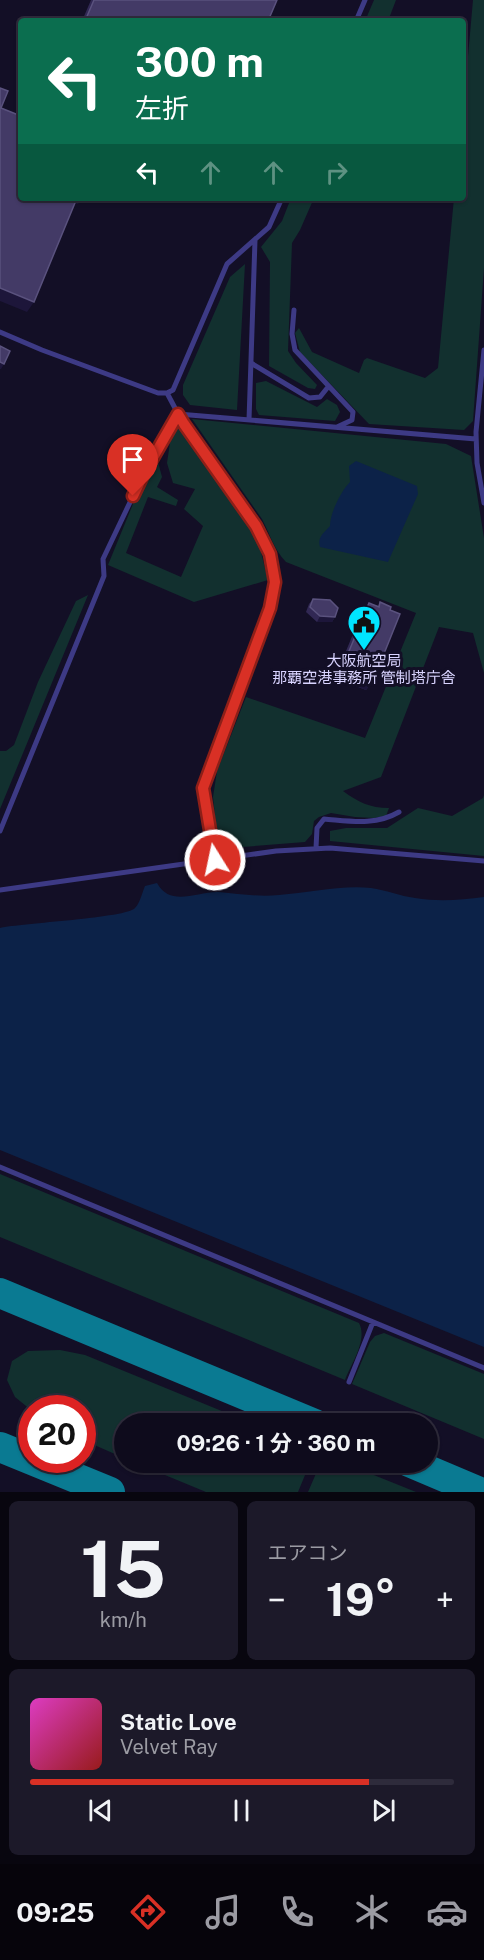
<!DOCTYPE html>
<html lang="ja">
<head>
<meta charset="utf-8">
<style>
	body { margin:0; font-family:"Public Sans","Noto Sans JP",sans-serif; background:#1c1929; color:#f1f3f6; height:100vh; display:flex; flex-direction:column; font-size:22px; white-space:nowrap }
	* { box-sizing:border-box; margin:0 }
	p { font-size:20px; color:#9b9ba3 }
	.icon { flex:none; width:33px; height:33px; fill:none; stroke:currentColor; stroke-width:2; stroke-linecap:round; stroke-linejoin:round }
	.map { position:relative; height:1492px; overflow:hidden }
	.details { display:flex; flex-direction:column; gap:9px; padding:9px; background:#08060f; flex:1 }
	.details>* { flex:none }
	.top-card { position:absolute; left:18px; top:18px; width:448px; height:183px; border-radius:6px; box-shadow:0 2px 4px #0004,0 0 0 2px #2e2b3b; background:#0b6e4f; color:#fff; overflow:hidden }
	.speed { position:absolute; left:18px; top:1395px; display:flex; gap:12px; font-size:30px; font-weight:700; text-align:center }
	.speed>* { display:grid; place-content:center; width:78px; height:78px; border-radius:50%; background:#0e0b1c; box-shadow:0 2px 4px #0004,0 0 0 2px #2e2b3b; line-height:1 }
	.speed .limit { border:9px solid #d22; background:#fff; color:#111 }
	.pin { position:absolute; display:grid; place-items:center; width:51px; height:51px; color:#fff; margin:-62px -26px; border-radius:50% 50% 50% 0; rotate:-45deg; box-shadow:0 0 6px #0007 }
	.pin .icon { rotate:45deg }
	.me { position:absolute; width:66px; margin:-33px; rotate:350deg; stroke-linejoin:round; filter:drop-shadow(0 0 4px #0008) }
	.turn { display:flex; align-items:center; gap:21px; height:126px; padding:0 18px; font-size:27px }
	.turn .icon { width:78px; height:78px; stroke-width:2.5 }
	.turn b { display:block; font-size:42px; line-height:51px }
	.lanes { display:flex; align-items:center; height:57px; padding:0 18px; background:#0003; justify-content:center; gap:30px; direction:ltr }
	.lanes .off { opacity:.35 }
	.big { font-size:45px; font-weight:700; line-height:1.1 }
	.details .tile { flex:1; display:flex; flex-direction:column; justify-content:center; gap:9px; min-width:0; padding:0 21px; border-radius:9px; background:#1c1929 }
	.details .dial { align-items:center; gap:0 }
	.dial b { font-size:78px; line-height:1 }
	.song { display:flex; align-items:center; gap:18px }
	.cover { width:72px; height:72px; border-radius:9px; background:linear-gradient(135deg,hsl(310 70% 55%),hsl(0 70% 35%)) }
	.played { height:6px; border-radius:3px; background:linear-gradient(90deg,#d93025 80%,#2e2b3b 80%) }
	.keys { display:flex; justify-content:space-around; direction:ltr }
	.heat { display:flex; justify-content:space-between; align-items:center; font-size:33px; direction:ltr }
	.details .tiles { flex:1; display:grid; gap:9px; grid-template-columns:1fr 1fr }
	.tile:last-child { grid-column:span 2 }
	.trip { position:absolute; left:114px; top:1413px; width:324px; height:60px; border-radius:30px; background:#0e0b1c; box-shadow:0 2px 4px #0004,0 0 0 2px #2e2b3b; font-weight:700; line-height:60px; text-align:center }
	.tabs { display:flex; height:96px; justify-content:space-around; align-items:center; background:#06040b; color:#9b9ba3 }
	.tabs .icon { width:42px; height:42px }
	.tabs .active { color:#d93025 }
	.tabs b { font-size:27px; color:#f1f3f6 }
	.map>svg:first-child { display:block }
</style>
</head>
<body>
<div class="map">
<svg width="484" height="1492" viewBox="0 0 484 1492">
	<rect width="100%" height="100%" fill="#130f26"/>
	<path fill="#12302f" d="M 374,0 L 396,0 L 388,21 L 365,21 Z
		M 473,0 L 484,0 L 484,268 L 473,421 L 464,430 L 369,424 L 300,352 L 295,333 L 299,328 L 312,352 L 359,373 L 364,360 L 367,358 L 425,378 L 438,368 L 454,198 L 464,198 L 464,101 Z
		M 291,198 L 314,198 L 300,230 L 292,243 L 288,351 L 296,363 L 317,385 L 315,389 L 308,388 L 269,366 L 270,262 L 261,247 L 282,221 Z
		M 245,264 L 237,410 L 190,405 L 183,395 L 183,385 L 230,277 Z
		M 266,381 L 317,407 L 327,399 L 337,405 L 340,412 L 335,421 L 259,415 L 256,409 L 256,383 Z
		M 192,419 L 446,444 L 471,456 L 484,538 L 484,673 L 473,633 L 439,627 L 381,777 L 343,791 C 358,802 370,808 389,808 L 386,816 L 374,818 L 355,817 L 331,813 L 319,817 L 314,821 L 312,834 L 305,842 L 243,847 L 222,838 L 216,826 L 213,797 L 217,771 L 246,697 L 365,738 L 416,613 L 286,562 C 274,550 270,534 262,519 Z
		M 178,427 L 239,510 L 258,540 L 268,580 L 194,602 L 108,565 L 144,477 L 158,462 L 162,477 L 157,487 L 178,500 L 176,506 L 148,497 L 126,553 L 181,577 L 203,526 L 184,509 L 195,489 L 173,483 L 167,463 L 171,436 Z
		M 88,595 L 0,809 L 0,751 L 6,751 L 14,745 L 38,682 L 76,601 Z
		M 484,795 L 484,856 L 330,841 L 330,831 L 346,828 L 387,828 L 418,808 L 452,816 L 483,798 Z
		M 0,1174 L 359,1323 C 368,1340 351,1364 345,1380 L 0,1237 Z
		M 384,1333 L 484,1374 L 484,1439 L 352,1384 L 370,1342 L 375,1336 Z
		M 60,1350 L 85,1355 L 251,1423 L 124,1424 L 124,1458 L 83,1440 L 82,1408 L 31,1410 L 15,1397 L 7,1380 L 12,1361 L 28,1351 Z
		M 321,1462 L 344,1463 L 416,1492 L 308,1492 Z
		M 136,1463 L 310,1463 L 298,1492 L 206,1492 Z"/>
	<path fill="#0c2248" d="M 356,461 L 417,486 L 418,494 L 388,562 L 320,547 C 317,537 324,533 330,526 C 330,513 341,491 350,482 L 349,466 Z
		M 157,883 C 171,908 197,891 219,892 C 239,894 259,897 279,895 C 309,893 340,885 371,888 C 386,890 400,896 415,898 C 439,902 461,900 484,897 L 484,1347 L 0,1150 L 0,928 C 21,923 127,918 135,908 C 140,903 142,893 145,886 Z"/>
	<g fill="none" stroke-linecap="round" stroke-linejoin="round">
		<path stroke="#0a7a92" stroke-width="30" d="M 0,1293 L 315,1424
			M 0,1447 L 110,1492
			M 409,1462 L 480,1492"/>
		<path stroke="#3d3a85" stroke-width="5" d="M 356,21 L 365,0
			M 294,310 L 292,334 L 295,350 L 353,412 L 352,420 L 337,427
			M 0,332 L 42,350 L 158,393 L 167,393 L 173,390 L 227,264 L 269,227 L 282,198
			M 484,350 L 476,432 L 477,463 L 484,503
			M 251,363 L 309,398 L 320,397 L 328,387
			M 167,393 L 184,425 L 257,526 L 270,554 L 275,582 L 270,608 L 203,788 L 215,859
			M 249,420 L 255,240
			M 0,831 L 104,576 L 103,559 L 143,475 L 178,414 L 476,439
			M 316,848 L 317,828 L 324,819 C 350,821 375,826 399,812
			M 0,890 L 276,851 L 330,848 L 484,861
			M 0,1167 L 484,1368
			M 349,1382 L 373,1322"/>
	</g>
	<path fill="#312854" d="M 91,0 L 277,0 L 268,21 L 82,21 Z
		M 313,599 L 335,617 L 332,622 L 317,622 L 306,612 L 309,604 Z
		M 380,602 L 373,681 L 366,690 L 335,678 L 362,612 L 369,603 L 378,606 Z"/>
	<path fill="#1d163a" d="M 76,198 L 82,198 L 78,204 L 72,203 Z
		M 0,288 L 34,302 L 27,312 L 0,301 Z
		M 0,362 L 4,364 L 1,369 L 0,369 Z
		M 320,616 L 335,617 L 332,622 L 317,622 Z
		M 342,668 L 373,681 L 366,690 L 335,678 Z"/>
	<path fill="#433a66" stroke="#5a527e" stroke-width="1.5" d="M 94,0 L 277,0 L 268,21 L 85,21 Z
		M 0,88 L 8,91 L 1,108 L 21,116 L 21,198 L 77,198 L 34,302 L 0,288 Z
		M 0,346 L 10,351 L 4,364 L 0,362 Z
		M 313,599 L 330,600 L 338,608 L 335,617 L 320,616 L 310,607 Z
		M 380,602 L 391,607 L 390,610 L 400,614 L 373,681 L 342,668 L 369,603 L 379,607 Z"/>
	<g fill="none" stroke-linecap="round" stroke-linejoin="round">
		<defs>
			<path id="route" d="M 133,496 L 143,475 L 178,414 L 184,424 L 256,526 L 270,554 L 275,582 L 270,608 L 203,788 L 215,860"/>
		</defs>
		<use href="#route" stroke="#8d1f18" stroke-width="15"/>
		<use href="#route" stroke="#d93025" stroke-width="10"/>
	</g>
	<defs>
		<symbol id="civic-pin" viewBox="-11 -11 22 30"><path d="M0 17L-7.5 6A9.5 9.5 0 1 1 7.5 6Z" fill="#00e5ff" stroke="#130f26"/><path d="M-.6-6.5H3V-4.5H.6V-3L4-1V1h2V6H-6V1h2V-1L-.6-3ZM-1.2 2.5V6h2.4V2.5Z" fill="#111"/></symbol>
	</defs>
	<g fill-rule="evenodd">
		<use href="#civic-pin" x="345" y="603" width="38" height="52"/>
	</g>
	<g text-anchor="middle" stroke-width="6" stroke-linejoin="round" paint-order="stroke">
		<g font-size="15" fill="#d9d4ff" stroke="#130f26">
			<text x="364" y="666">大阪航空局<tspan x="364" dy="17">那覇空港事務所 管制塔庁舎</tspan></text>
		</g>
	</g>
</svg>
<div class="speed"><div class="limit">20</div></div>
<div class="pin" style="left:133px;top:496px;background:#d93025"><svg class="icon" aria-label="arrive" viewBox="0 0 24 24"><path d="M6 21V4h12l-3 4 3 4H6"/></svg></div>
<svg class="me" style="left:215px;top:860px" viewBox="-20 -20 40 40"><circle r="17" fill="#d93025" stroke="#fff" stroke-width="3"/><path d="M0-11L8 9 0 5-8 9z" fill="#fff"/></svg>
<div class="trip">09:26 · 1 分 · 360 m</div>
<div class="top-card">
<div class="turn"><svg class="icon" aria-label="left" viewBox="0 0 24 24"><path d="M17 20v-9H6M10 6l-5 5 5 5"/></svg><div><b>300 m</b>左折</div></div>
<div class="lanes"><svg class="icon" aria-label="left" viewBox="0 0 24 24"><path d="M17 20v-9H6M10 6l-5 5 5 5"/></svg><svg class="icon off" aria-label="ahead" viewBox="0 0 24 24"><path d="M12 20V5M6 11l6-6 6 6"/></svg><svg class="icon off" aria-label="ahead" viewBox="0 0 24 24"><path d="M12 20V5M6 11l6-6 6 6"/></svg><svg class="icon off" aria-label="right" viewBox="0 0 24 24"><path d="M7 20v-9h11M14 6l5 5-5 5"/></svg></div>
</div>
</div>
<section class="details">
<div class="tiles">
<div class="tile dial"><b>15</b><p>km/h</p></div>
<div class="tile"><p>エアコン</p>
<div class="heat"><a>−</a><b class="big">19°</b><a>+</a></div>
</div>
<div class="tile">
<div class="song"><i class="cover"></i><div><b>Static Love</b><p>Velvet Ray</p></div></div>
<div class="played"></div>
<div class="keys"><svg class="icon" aria-label="previous" viewBox="0 0 24 24"><path d="M18 5L8 12l10 7zM5 5v14"/></svg><svg class="icon" aria-label="pause" viewBox="0 0 24 24"><path d="M8 5v14M16 5v14"/></svg><svg class="icon" aria-label="next" viewBox="0 0 24 24"><path d="M6 5l10 7-10 7zM19 5v14"/></svg></div>
</div>
</div>
</section>
<nav class="tabs">
<b>09:25</b>
<svg class="icon active" aria-label="directions" viewBox="0 0 24 24"><path d="M12 3l9 9-9 9-9-9zM9 14v-3h6M13 9l2 2-2 2"/></svg>
<svg class="icon" aria-label="music" viewBox="0 0 24 24"><path d="M9 18V5l10-2v13"/><circle cx="6" cy="18" r="3"/><circle cx="16" cy="16" r="3"/></svg>
<svg class="icon" aria-label="phone" viewBox="0 0 24 24"><path d="M5 4h4l2 5-3 2q2 4 5 5l2-3 5 2v4C11 20 4 13 5 4z"/></svg>
<svg class="icon" aria-label="climate" viewBox="0 0 24 24"><path d="M12 3v18M4 7l16 10M4 17L20 7"/></svg>
<svg class="icon" aria-label="car" viewBox="0 0 24 24"><path d="M5 17H2v-5l4-1 3-4h7l3 4 3 1v5h-3M9 17h6M6 11h13"/><circle cx="7" cy="17" r="2"/><circle cx="17" cy="17" r="2"/></svg>
</nav>
</body>
</html>
